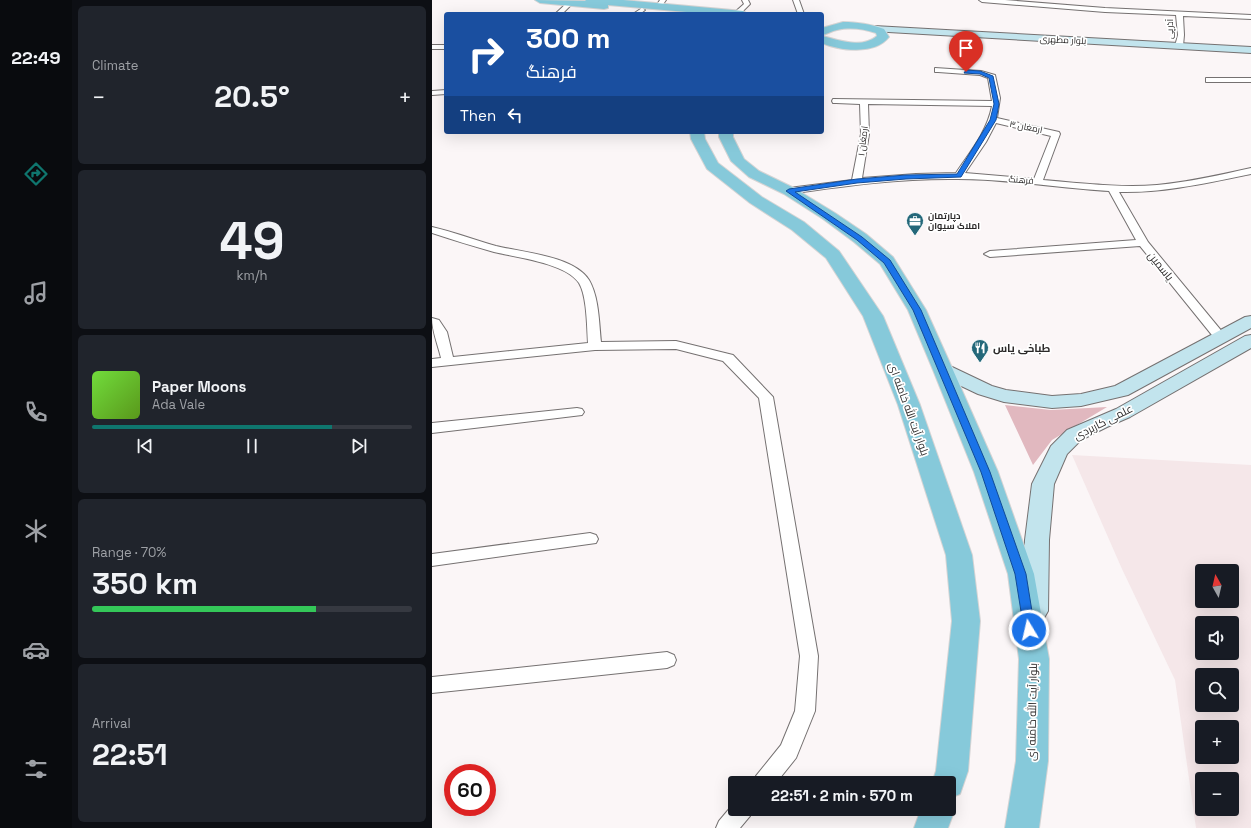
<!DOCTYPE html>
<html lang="en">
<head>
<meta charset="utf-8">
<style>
	body { margin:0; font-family:"Space Grotesk",Cairo,sans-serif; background:#20242c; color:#f1f3f6; height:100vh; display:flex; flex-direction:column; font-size:15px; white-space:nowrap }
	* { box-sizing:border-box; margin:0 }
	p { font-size:13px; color:#9ea1a6 }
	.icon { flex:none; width:22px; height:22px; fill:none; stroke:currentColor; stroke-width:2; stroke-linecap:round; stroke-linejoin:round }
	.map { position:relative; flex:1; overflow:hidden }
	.side { display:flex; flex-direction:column; gap:6px; padding:6px; background:#0d0f14; width:360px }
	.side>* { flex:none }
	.banner { position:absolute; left:12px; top:12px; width:380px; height:122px; border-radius:4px; box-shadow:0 4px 16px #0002; background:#1a4fa0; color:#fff; overflow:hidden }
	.needle { width:26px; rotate:352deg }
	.buttons { position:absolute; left:763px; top:564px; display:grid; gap:8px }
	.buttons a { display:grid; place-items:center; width:44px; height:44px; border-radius:4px; background:#171b24; box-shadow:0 4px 16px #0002; font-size:20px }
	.speed { position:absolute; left:12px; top:764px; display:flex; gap:8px; font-size:20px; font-weight:700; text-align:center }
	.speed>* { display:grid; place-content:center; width:52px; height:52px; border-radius:50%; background:#171b24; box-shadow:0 4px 16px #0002; line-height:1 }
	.speed .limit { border:6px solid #d22; background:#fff; color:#111 }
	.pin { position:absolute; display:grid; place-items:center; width:34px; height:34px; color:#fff; margin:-41px -17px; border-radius:50% 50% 50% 0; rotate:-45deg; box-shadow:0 0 4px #0007 }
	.pin .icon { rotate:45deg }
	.me { position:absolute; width:44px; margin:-22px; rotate:351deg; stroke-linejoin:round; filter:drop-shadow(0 0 3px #0008) }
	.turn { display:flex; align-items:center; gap:14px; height:84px; padding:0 16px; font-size:18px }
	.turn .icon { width:52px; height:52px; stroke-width:2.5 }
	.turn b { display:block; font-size:28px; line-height:34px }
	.then { display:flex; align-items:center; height:38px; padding:0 16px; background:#0003; gap:8px; font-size:15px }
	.big { font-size:30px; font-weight:600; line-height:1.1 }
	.side .widget { flex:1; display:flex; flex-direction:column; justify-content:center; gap:6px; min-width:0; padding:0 14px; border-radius:6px; background:#20242c }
	.side .dial { align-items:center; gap:0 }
	.dial b { font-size:52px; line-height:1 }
	.song { display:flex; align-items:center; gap:12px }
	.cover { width:48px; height:48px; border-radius:6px; background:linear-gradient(135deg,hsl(100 70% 55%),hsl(90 70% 35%)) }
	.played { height:4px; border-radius:2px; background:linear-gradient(90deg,#0f766e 75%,#363941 75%) }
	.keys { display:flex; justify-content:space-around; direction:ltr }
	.heat { display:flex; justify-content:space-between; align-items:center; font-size:22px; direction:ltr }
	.charge { height:6px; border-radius:3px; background:linear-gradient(90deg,#34c759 70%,#363941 0) }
	.trip { position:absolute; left:296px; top:776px; width:228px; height:40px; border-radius:4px; background:#171b24; box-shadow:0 4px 16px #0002; font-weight:600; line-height:40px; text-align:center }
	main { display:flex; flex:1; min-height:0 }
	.dock { display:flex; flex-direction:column; width:72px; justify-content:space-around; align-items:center; background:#090b0e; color:#9ea1a6 }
	.dock .icon { width:28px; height:28px }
	.dock .selected { color:#0f766e }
	.dock b { font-size:18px; color:#f1f3f6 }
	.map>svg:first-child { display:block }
</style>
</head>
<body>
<main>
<nav class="dock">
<b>22:49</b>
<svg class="icon selected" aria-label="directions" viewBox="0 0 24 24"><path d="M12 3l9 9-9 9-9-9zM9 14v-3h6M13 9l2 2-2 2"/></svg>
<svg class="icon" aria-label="music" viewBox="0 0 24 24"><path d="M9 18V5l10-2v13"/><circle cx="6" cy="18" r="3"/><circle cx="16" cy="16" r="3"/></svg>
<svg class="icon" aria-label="phone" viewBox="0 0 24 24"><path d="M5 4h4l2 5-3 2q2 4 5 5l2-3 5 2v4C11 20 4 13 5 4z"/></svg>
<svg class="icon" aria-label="climate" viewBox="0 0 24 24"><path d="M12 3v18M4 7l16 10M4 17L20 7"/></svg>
<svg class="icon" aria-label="car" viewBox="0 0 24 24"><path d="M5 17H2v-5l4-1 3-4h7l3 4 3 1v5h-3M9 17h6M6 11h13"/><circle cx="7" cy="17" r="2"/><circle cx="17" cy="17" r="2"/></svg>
<svg class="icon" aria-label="filters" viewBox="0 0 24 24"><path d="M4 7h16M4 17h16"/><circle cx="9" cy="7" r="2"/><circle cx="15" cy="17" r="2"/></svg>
</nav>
<section class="side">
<div class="widget"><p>Climate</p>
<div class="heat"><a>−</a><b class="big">20.5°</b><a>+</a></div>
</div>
<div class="widget dial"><b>49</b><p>km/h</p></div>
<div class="widget">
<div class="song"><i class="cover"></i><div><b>Paper Moons</b><p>Ada Vale</p></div></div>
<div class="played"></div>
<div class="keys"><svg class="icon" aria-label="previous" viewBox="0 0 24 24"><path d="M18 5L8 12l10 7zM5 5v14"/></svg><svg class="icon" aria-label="pause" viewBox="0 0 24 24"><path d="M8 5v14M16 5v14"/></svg><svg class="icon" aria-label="next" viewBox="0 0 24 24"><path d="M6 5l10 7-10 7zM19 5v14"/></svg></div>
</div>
<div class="widget"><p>Range · 70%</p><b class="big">350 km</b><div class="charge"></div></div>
<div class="widget"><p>Arrival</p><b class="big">22:51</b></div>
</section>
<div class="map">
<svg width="819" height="828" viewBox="0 0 819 828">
	<rect width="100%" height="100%" fill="#fbf6f7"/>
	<path fill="#f5e7e9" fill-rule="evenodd" d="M 640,455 L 819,465 L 819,828 L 764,828 L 743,680 L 690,569 ZM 770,571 L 800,571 L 800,601 L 770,601 ZM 770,623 L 800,623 L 800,653 L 770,653 ZM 770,675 L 800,675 L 800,705 L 770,705 ZM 770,727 L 800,727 L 800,757 L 770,757 ZM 770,779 L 800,779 L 800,809 L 770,809 Z"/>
	<path fill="#e1b8bf" d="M 573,405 L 619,410 L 675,407 L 620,440 L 601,465 Z"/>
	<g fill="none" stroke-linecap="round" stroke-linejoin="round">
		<defs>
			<path id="street" d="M 228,0 L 234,0 L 229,7 L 225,7 L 224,6 Z
				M 310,0 L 316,0 L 318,4 L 308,14 L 302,14 L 303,12 L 312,4 Z
				M 361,0 L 367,0 L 372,14 L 366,14 Z
				M 547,0 L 573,0 L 673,8 L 819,15 L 819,19 L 751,16 L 752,35 L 751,46 L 747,48 L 743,46 L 746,35 L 744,15 L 673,12 L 550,2 Z
				M 136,2 L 141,3 L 130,14 L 123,14 Z
				M 210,8 L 213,10 L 208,14 L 201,14 Z
				M 0,45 L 14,45 L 14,49 L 0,49 Z
				M 503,68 L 549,71 L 563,75 L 568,98 L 565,118 L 627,132 L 628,134 L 611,180 C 649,183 687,188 725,185 C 757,182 788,175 819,168 L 819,174 C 775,183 732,193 687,192 L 716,242 L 792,334 L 794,337 L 792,340 L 784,340 L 708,246 L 558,257 L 552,254 L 558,251 L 704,240 L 677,191 C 626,188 576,179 526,179 C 469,178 413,186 357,194 L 354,193 L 352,191 L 357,188 L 420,180 L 429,134 L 428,104 L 404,103 L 401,103 L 400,101 L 401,99 L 560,101 L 556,78 L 548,75 L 506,72 L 503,72 ZM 436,104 L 560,106 C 555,132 538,152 524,173 L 484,174 L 430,178 L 437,134 ZM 564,123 L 619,136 L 602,179 L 533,173 L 554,142 Z
				M 774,78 L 819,78 L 819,82 L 774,82 Z
				M 14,90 L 14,94 L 0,95 L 0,91 Z
				M 0,227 C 22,232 43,240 64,246 C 89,252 142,256 157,280 C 167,297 167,323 169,342 L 244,341 L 301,355 L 341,397 L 386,656 L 383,711 L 364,758 L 344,783 L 321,783 L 324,776 L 349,745 L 363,711 L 368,656 L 327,398 L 291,361 L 244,349 L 163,350 L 0,367 L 0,359 L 9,358 C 6,345 0,331 0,318 L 7,320 L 15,332 L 21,357 L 156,343 C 155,327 155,296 147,283 C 134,263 83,257 62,252 C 41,246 21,240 0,233 Z
				M 145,408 L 150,409 L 152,412 L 150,415 L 0,433 L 0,423 Z
				M 158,533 L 164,535 L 166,539 L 164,543 L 0,566 L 0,554 Z
				M 235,652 L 242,655 L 244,660 L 242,665 L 235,668 L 0,693 L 0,677 Z
				M 303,802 L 303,809 L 321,809 L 318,816 L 308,828 L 284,828 L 287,821 Z"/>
			<path id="secondary" d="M 442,26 L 819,47 L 819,53 L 439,31 L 437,29 Z
				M 819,316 L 819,328 L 696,395 L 649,406 L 620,408 L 572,402 L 546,394 L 504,374 L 502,370 L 504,366 L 511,364 L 518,366 L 560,386 L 574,390 L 620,396 L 649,394 L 683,386 L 813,317 Z
				M 819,335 L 819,348 L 698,417 L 675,427 L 649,440 L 635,454 L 622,484 L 617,540 L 616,611 L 612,618 L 603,621 L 594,618 L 590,611 L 593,540 L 600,484 L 619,446 L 635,430 L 684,409 L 813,336 Z"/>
			<path id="primary" d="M 103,0 L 154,1 L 153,0 L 191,0 L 311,11 L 316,14 L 277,14 L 176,5 L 176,8 L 172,9 L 108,3 Z
				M 411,22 C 425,22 438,24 452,29 L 457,37 C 443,55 408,51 390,43 L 390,36 C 407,40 429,49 445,36 L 444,33 C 432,29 418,27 405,30 C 400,31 395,34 390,35 L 390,28 Z
				M 258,132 L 272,132 L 273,139 L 286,163 L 330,197 L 372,222 L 407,251 L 451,316 L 488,405 L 540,555 L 548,621 L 536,771 L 528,794 L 518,798 L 523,809 L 516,828 L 482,828 L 489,809 L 517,809 L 517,783 L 500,783 L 504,771 L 520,621 L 514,555 L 466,405 L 431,316 L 394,258 L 360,230 L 318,203 L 275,169 L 259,139 Z
				M 287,132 L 301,132 L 301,137 L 312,159 L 327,171 L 362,188 L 403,213 L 434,234 L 461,257 L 494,310 L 521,370 L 566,472 L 602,574 L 617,659 L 616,761 L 607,828 L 573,828 L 584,761 L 587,659 L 576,574 L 542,472 L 501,370 L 476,310 L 448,264 L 422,242 L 391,219 L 352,194 L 317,177 L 299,161 L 287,137 Z"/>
		</defs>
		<use href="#street" stroke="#757171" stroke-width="2"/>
		<use href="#secondary" stroke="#757171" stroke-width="2"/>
		<use href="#primary" stroke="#d5d4d4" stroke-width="2"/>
		<use href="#street" fill="#fff" fill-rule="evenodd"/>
		<use href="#secondary" fill="#c2e4ed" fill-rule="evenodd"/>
		<use href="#primary" fill="#86c9da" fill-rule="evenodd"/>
	</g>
	<path fill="#1a73e8" stroke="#114b97" d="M 534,70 L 548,71 L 561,76 L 567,104 L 564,120 L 529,177 L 474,179 L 425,183 L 363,192 L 430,237 L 458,260 L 489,310 L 558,472 L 594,574 L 603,630 L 602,634 L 597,635 L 593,634 L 592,630 L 583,574 L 549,472 L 481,310 L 452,263 L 425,240 L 354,191 L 357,189 L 425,179 L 474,175 L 525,174 L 558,120 L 562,104 L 557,78 L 548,74 L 532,73 Z"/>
	<defs>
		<symbol id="office-pin" viewBox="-11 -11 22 30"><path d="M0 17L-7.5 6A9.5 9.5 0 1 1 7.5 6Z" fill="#24687a" stroke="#fff"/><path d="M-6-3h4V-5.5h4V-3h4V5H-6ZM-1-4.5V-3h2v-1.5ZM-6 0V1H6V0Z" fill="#fff"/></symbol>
		<symbol id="restaurant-pin" viewBox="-11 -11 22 30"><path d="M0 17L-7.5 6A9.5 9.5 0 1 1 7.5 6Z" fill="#24687a" stroke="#fff"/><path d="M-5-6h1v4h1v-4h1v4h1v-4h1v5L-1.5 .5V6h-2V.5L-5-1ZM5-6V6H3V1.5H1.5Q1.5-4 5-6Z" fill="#fff"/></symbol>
	</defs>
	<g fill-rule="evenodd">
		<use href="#office-pin" x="473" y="211" width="20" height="27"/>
		<use href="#restaurant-pin" x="538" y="338" width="20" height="27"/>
	</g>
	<g text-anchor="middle" stroke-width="3.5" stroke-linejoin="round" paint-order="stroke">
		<g font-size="9" fill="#2b2929" stroke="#fff">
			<text transform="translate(738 29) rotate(-90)" y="3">آذرپی</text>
			<text transform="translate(631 40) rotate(3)" y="3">بلوار مطهری</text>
			<text transform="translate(594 127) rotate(11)" y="3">ارمغان ۳</text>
			<text transform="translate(431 141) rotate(-83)" y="3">ارمغان ۱</text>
			<text transform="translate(589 180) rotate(4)" y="3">فرهنگ</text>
		</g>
		<g font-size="9" font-weight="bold" fill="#2b2929" stroke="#fff" text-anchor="start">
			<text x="496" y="219">دپارتمان<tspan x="496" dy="10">املاک سیوان</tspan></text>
		</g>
		<g font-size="11" fill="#2b2929" stroke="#fff">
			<text transform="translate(729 266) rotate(51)" y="4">یاسمین</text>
			<text transform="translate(477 409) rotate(70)" y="4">بلوار آیت الله خامنه ای</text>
			<text transform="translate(671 422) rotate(-27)" y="4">علمی کاربردی</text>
			<text transform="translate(600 712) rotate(-89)" y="4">بلوار آیت الله خامنه ای</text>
		</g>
		<g font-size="11" font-weight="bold" fill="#2b2929" stroke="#fff" text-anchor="start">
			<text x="561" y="352">طباخی یاس</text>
		</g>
	</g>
</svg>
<div class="buttons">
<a><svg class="needle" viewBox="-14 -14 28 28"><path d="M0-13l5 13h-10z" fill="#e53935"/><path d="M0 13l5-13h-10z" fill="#9ea1a6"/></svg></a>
<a><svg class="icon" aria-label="sound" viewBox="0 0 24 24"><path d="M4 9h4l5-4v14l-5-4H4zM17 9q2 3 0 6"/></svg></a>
<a><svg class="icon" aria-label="search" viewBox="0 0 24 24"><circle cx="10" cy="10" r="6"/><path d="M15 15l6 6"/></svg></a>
<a>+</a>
<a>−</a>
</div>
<div class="speed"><div class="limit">60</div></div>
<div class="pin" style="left:534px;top:72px;background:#d93025"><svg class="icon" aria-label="arrive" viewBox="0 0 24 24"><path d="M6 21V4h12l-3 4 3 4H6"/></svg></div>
<svg class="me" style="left:597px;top:630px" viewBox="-20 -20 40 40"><circle r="17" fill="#1a73e8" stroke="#fff" stroke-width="3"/><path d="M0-11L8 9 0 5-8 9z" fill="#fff"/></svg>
<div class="trip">22:51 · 2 min · 570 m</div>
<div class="banner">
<div class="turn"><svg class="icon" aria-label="right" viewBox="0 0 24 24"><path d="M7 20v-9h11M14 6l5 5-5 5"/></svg><div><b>300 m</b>فرهنگ</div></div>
<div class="then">Then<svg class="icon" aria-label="left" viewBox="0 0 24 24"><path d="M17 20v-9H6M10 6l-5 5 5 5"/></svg></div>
</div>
</div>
</main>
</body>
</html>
